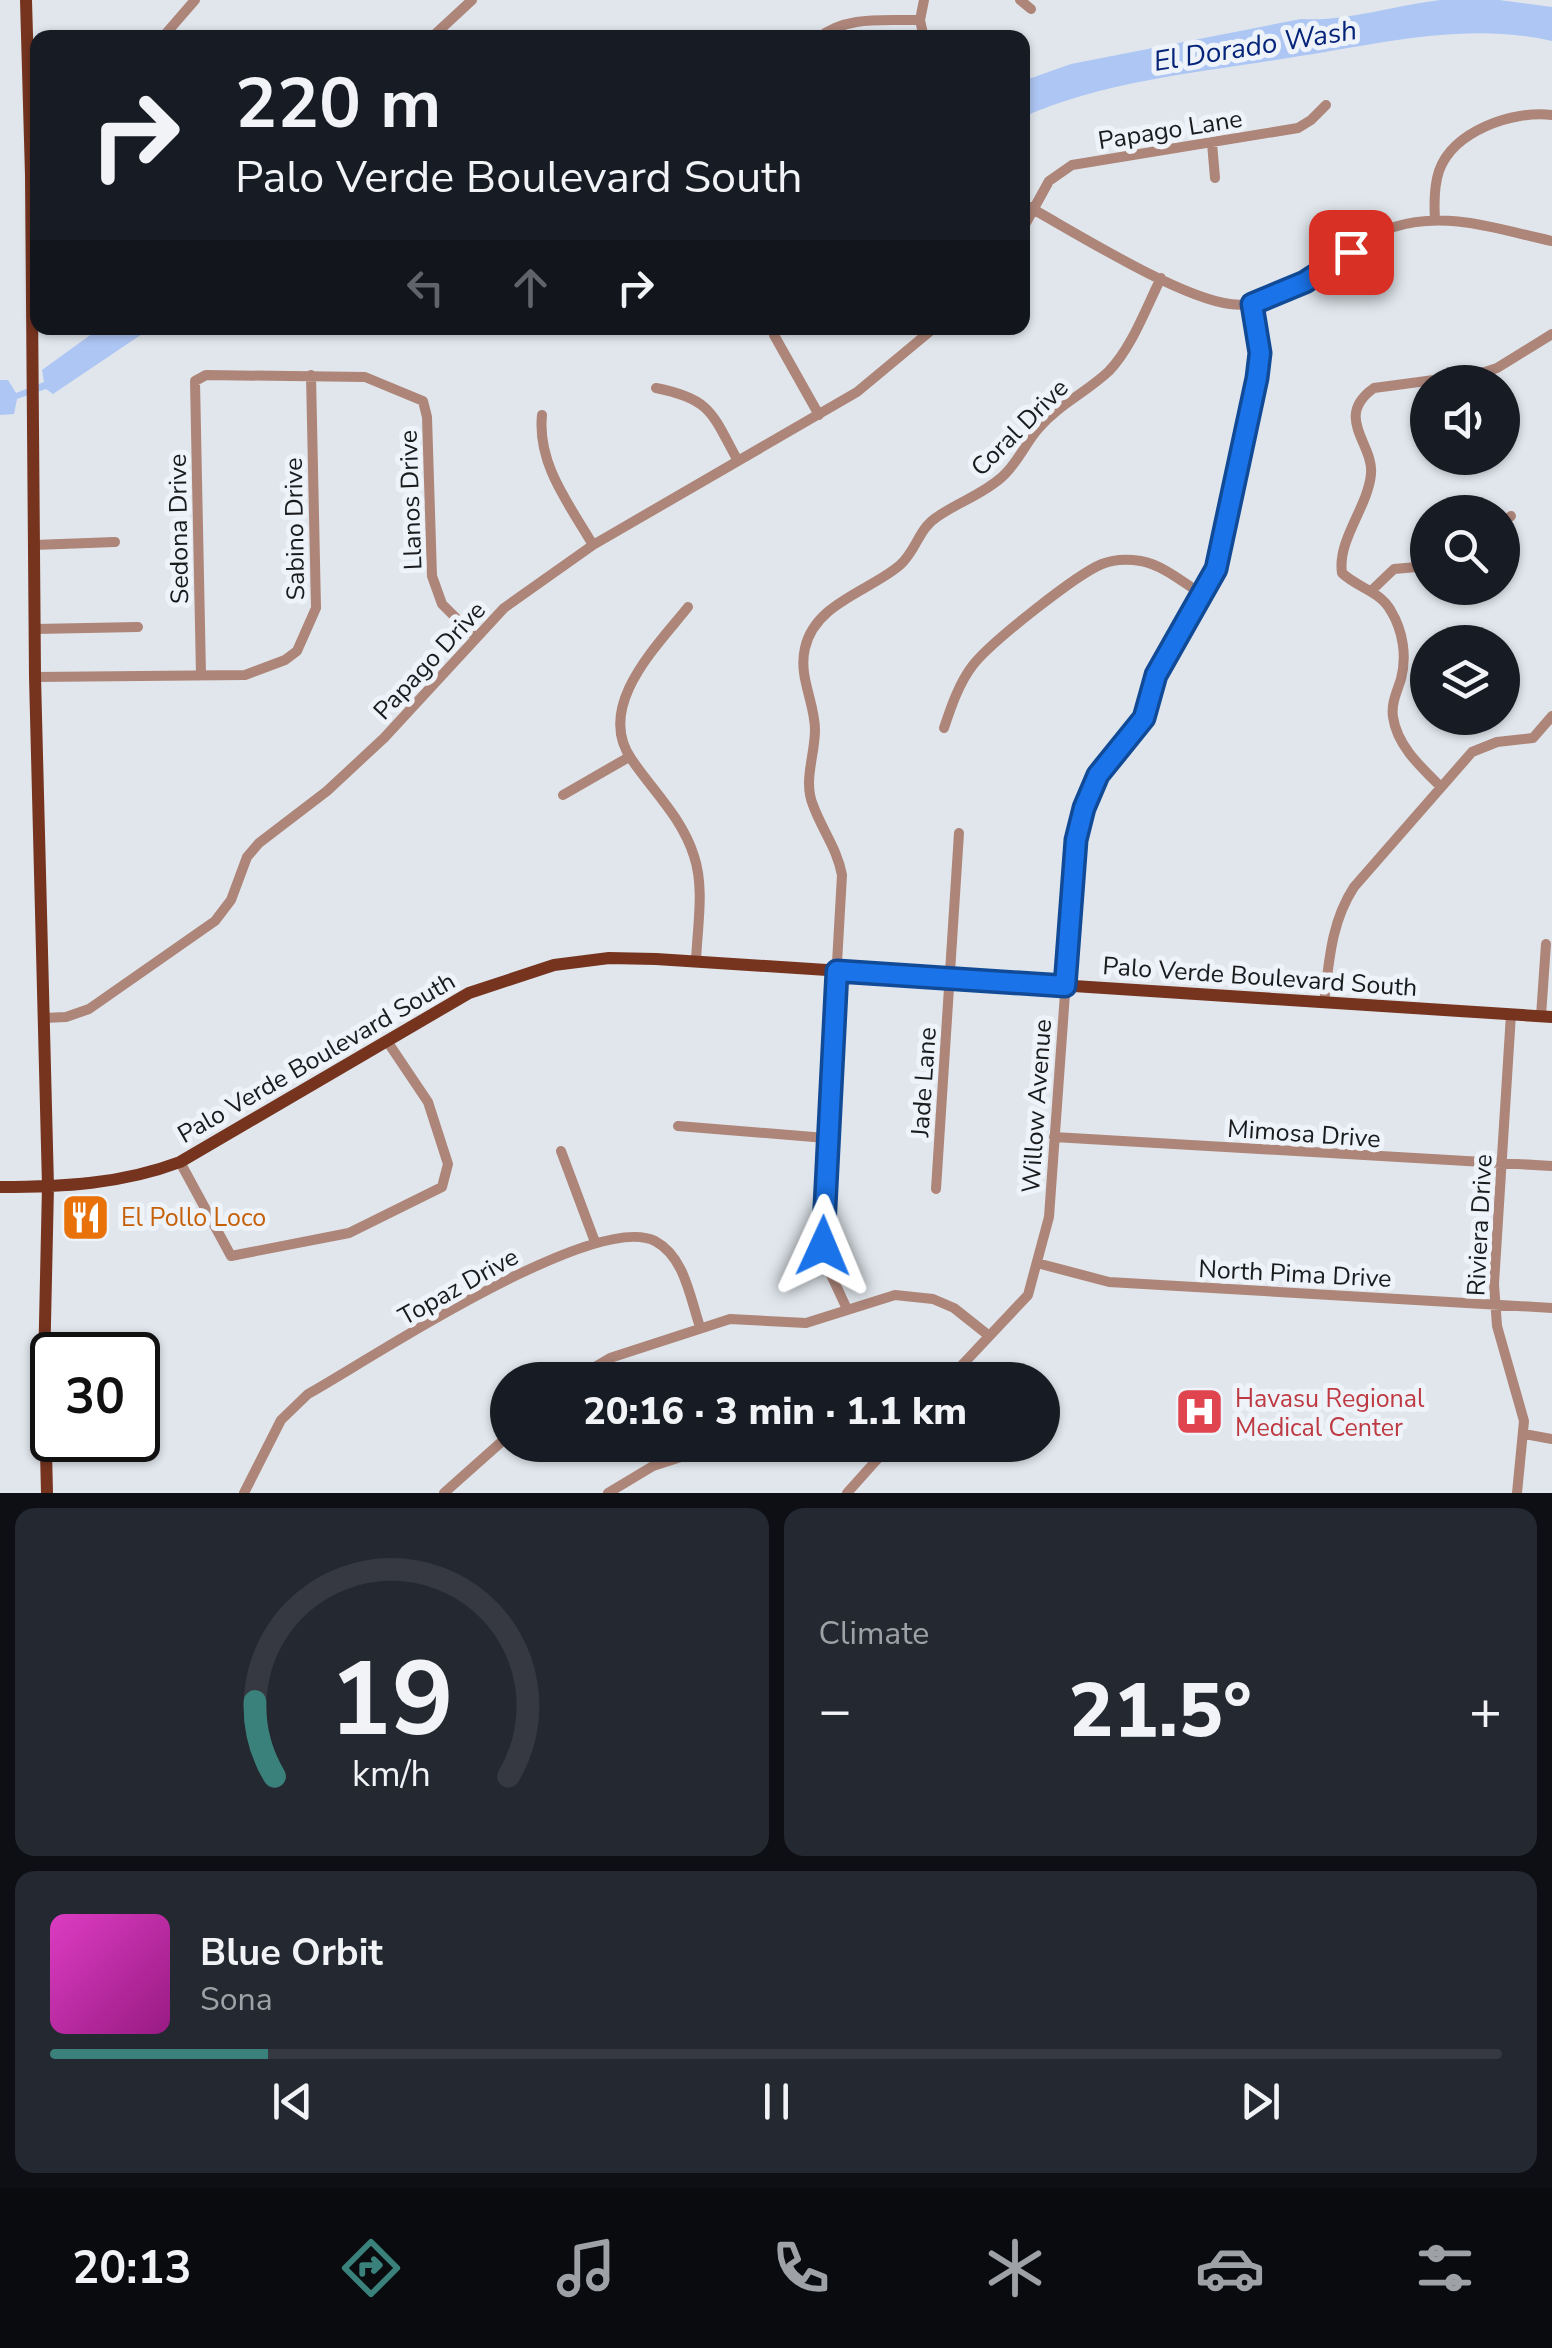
<!DOCTYPE html>
<html lang="en">
<head>
<meta charset="utf-8">
<style>
	body { margin:0; font-family:"Nunito Sans",sans-serif; background:#242831; color:#f1f3f6; height:100vh; display:flex; flex-direction:column; font-size:38px; white-space:nowrap }
	* { box-sizing:border-box; margin:0 }
	p { font-size:32px; color:#9ea1a6 }
	.icon { flex:none; width:55px; height:55px; fill:none; stroke:currentColor; stroke-width:2; stroke-linecap:round; stroke-linejoin:round }
	.map { position:relative; height:1493px; overflow:hidden }
	.side { display:flex; flex-direction:column; gap:15px; padding:15px; background:#0d0f14; flex:1 }
	.side>* { flex:none }
	.hud { position:absolute; left:30px; top:30px; width:1000px; height:305px; border-radius:20px; box-shadow:0 2px 8px #0004; background:#171b24; color:#f1f3f6; overflow:hidden }
	.buttons { position:absolute; left:1410px; top:365px; display:grid; gap:20px }
	.buttons a { display:grid; place-items:center; width:110px; height:110px; border-radius:50%; background:#171b24; box-shadow:0 2px 8px #0004; font-size:50px }
	.speed { position:absolute; left:30px; top:1332px; display:flex; gap:20px; font-size:50px; font-weight:700; text-align:center }
	.speed>* { display:grid; place-content:center; width:130px; height:130px; border-radius:50%; background:#171b24; box-shadow:0 2px 8px #0004; line-height:1 }
	.speed .limit { border:5px solid #111; border-radius:15px; background:#fff; color:#111 }
	.pin { position:absolute; display:grid; place-items:center; width:85px; height:85px; color:#fff; margin:-42px; border-radius:20px; box-shadow:0 5px 15px #0006 }
	.me { position:absolute; width:110px; margin:-55px; rotate:1deg; stroke-linejoin:round; filter:drop-shadow(0 0 8px #0008) }
	.turn { display:flex; align-items:center; gap:35px; height:210px; padding:0 40px; font-size:45px }
	.turn .icon { width:130px; height:130px; stroke-width:2.5 }
	.turn b { display:block; font-size:70px; line-height:85px }
	.lanes { display:flex; align-items:center; height:95px; padding:0 40px; background:#0003; justify-content:center; gap:50px; direction:ltr }
	.lanes .off { opacity:.35 }
	.big { font-size:75px; font-weight:800; line-height:1.1 }
	.side .card { flex:1; display:flex; flex-direction:column; justify-content:center; gap:15px; min-width:0; padding:0 35px; border-radius:20px; background:#242831 }
	.side .dial { align-items:center; gap:0 }
	.dial svg { height:260px; overflow:visible; fill:none; stroke:#363941; stroke-width:7; stroke-linecap:round; text-anchor:middle }
	.dial text { fill:#f1f3f6; stroke:none }
	.song { display:flex; align-items:center; gap:30px }
	.cover { width:120px; height:120px; border-radius:15px; background:linear-gradient(135deg,hsl(310 70% 55%),hsl(310 70% 35%)) }
	.played { height:10px; border-radius:5px; background:linear-gradient(90deg,#3a817b 15%,#363941 15%) }
	.keys { display:flex; justify-content:space-around; direction:ltr }
	.heat { display:flex; justify-content:space-between; align-items:center; font-size:55px; direction:ltr }
	.side .tiles { flex:1; display:grid; gap:15px; grid-template-columns:1fr 1fr }
	.card:last-child { grid-column:span 2 }
	.trip { position:absolute; left:490px; top:1362px; width:570px; height:100px; border-radius:50px; background:#171b24; box-shadow:0 2px 8px #0004; font-weight:800; line-height:100px; text-align:center }
	.tab-bar { display:flex; height:160px; justify-content:space-around; align-items:center; background:#090b0e; color:#9ea1a6 }
	.tab-bar .icon { width:70px; height:70px }
	.tab-bar .current { color:#3a817b }
	.tab-bar b { font-size:45px; color:#f1f3f6 }
	.map>svg:first-child { display:block }
</style>
</head>
<body>
<div class="map">
<svg width="1552" height="1493" viewBox="0 0 1552 1493">
	<rect width="100%" height="100%" fill="#e0e6ec"/>
	<path fill="#aec6f4" d="M 1441,0 L 1499,0 L 1552,7 L 1552,41 C 1464,21 1376,45 1288,58 C 1198,73 1108,80 1023,117 L 1023,81 L 1071,64 L 1301,19 C 1345,22 1395,5 1441,0 Z
		M 100,328 L 151,328 L 53,394 L 46,389 L 17,399 L 14,414 L 0,415 L 0,380 L 8,380 L 16,393 L 44,382 L 42,370 Z"/>
	<g fill="none" stroke-linecap="round" stroke-linejoin="round">
		<path stroke="#ad8579" stroke-width="10" d="M 924,0 L 920,20 L 924,38
			M 1020,0 L 1031,9
			M 162,38 L 195,0
			M 431,38 L 472,0
			M 818,38 C 847,15 885,21 920,20
			M 1212,143 L 1215,178
			M 1022,203 C 1073,231 1177,297 1230,304 C 1295,312 1337,245 1394,227 C 1447,210 1500,230 1552,241
			M 1435,219 C 1434,203 1434,186 1439,171 C 1453,131 1513,110 1552,115
			M 1022,230 L 1049,181 L 1072,165 L 1298,128 L 1311,120 L 1326,105
			M 774,335 L 819,415
			M 656,388 C 712,399 712,414 738,461
			M 542,415 C 537,464 569,504 593,545
			M 1502,523 L 1511,516
			M 34,545 L 115,542
			M 1371,591 L 1394,569 L 1428,566
			M 688,607 C 657,646 594,707 632,760 C 654,792 682,818 694,856 C 705,889 697,928 696,962
			M 35,629 L 138,627
			M 201,675 L 195,381 L 206,375 L 365,377 L 423,401 L 427,417 L 432,576 L 442,604 L 475,637
			M 35,677 L 245,675 L 285,660 L 297,651 L 316,608 L 311,375
			M 944,728 C 951,707 959,683 973,665 C 991,642 1077,574 1102,564 C 1114,559 1129,559 1141,561 C 1163,565 1184,583 1203,595
			M 1441,787 C 1422,768 1397,746 1393,717 C 1391,703 1397,692 1401,679 C 1407,656 1403,631 1391,611 C 1380,591 1358,588 1342,573 C 1337,540 1368,507 1371,474 C 1374,444 1333,417 1374,388 L 1479,374 L 1497,368 L 1552,334
			M 563,795 L 629,757
			M 1324,1003 C 1329,962 1331,922 1354,887 L 1472,752 L 1497,742 L 1533,738 L 1552,716
			M 1511,1014 L 1494,1284 L 1497,1326 L 1524,1421 L 1517,1493
			M 1541,1016 L 1546,944
			M 44,1018 L 66,1017 L 89,1009 L 215,921 L 231,900 L 247,857 L 259,843 L 327,791 L 384,738 L 504,608 L 593,545 L 857,392 L 934,328
			M 678,1126 L 826,1138
			M 1054,1137 L 1552,1166
			M 561,1151 L 595,1242
			M 180,1162 L 231,1256 L 349,1233 L 442,1187 L 448,1164 L 428,1102 L 387,1041
			M 936,1189 L 959,833
			M 1037,1263 L 1109,1282 L 1552,1308
			M 847,1309 L 826,1264 L 822,1227 L 842,875 C 837,848 822,830 813,805 C 803,781 815,755 815,730 C 815,702 798,677 805,648 C 815,603 870,591 900,565 C 916,551 919,528 937,517 C 958,502 982,495 1002,477 C 1017,464 1025,444 1038,429 C 1058,405 1087,392 1109,371 C 1132,347 1146,308 1161,278
			M 573,1380 L 610,1358 L 730,1319 L 806,1323 L 895,1295 L 933,1299 L 954,1308 L 988,1335
			M 948,1380 L 1028,1295 L 1049,1217 L 1076,840 L 1083,808 L 1098,775 L 1144,718 L 1156,675 L 1216,569 L 1257,378 L 1260,353 L 1252,304
			M 1524,1434 L 1552,1439
			M 244,1493 L 281,1420 L 308,1394 C 369,1360 594,1210 655,1241 C 685,1257 690,1298 700,1327
			M 444,1493 L 508,1436
			M 608,1493 L 653,1466 L 718,1445
			M 847,1493 L 890,1445"/>
		<path stroke="#76341f" stroke-width="12" d="M 26,0 L 31,175 L 35,677 L 48,1186 L 44,1369 L 47,1493
			M 0,1187 C 62,1187 122,1184 180,1162 L 469,993 L 554,965 L 609,958 L 656,959 L 1552,1017"/>
	</g>
	<g fill="none" stroke-linecap="round" stroke-linejoin="round">
		<defs>
			<path id="route" d="M 823,1246 L 837,971 L 1065,986 L 1076,840 L 1084,808 L 1098,775 L 1144,718 L 1156,675 L 1216,569 L 1257,378 L 1260,353 L 1252,304 L 1305,282 L 1351,252"/>
		</defs>
		<use href="#route" stroke="#114b97" stroke-width="25"/>
		<use href="#route" stroke="#1a73e8" stroke-width="18"/>
	</g>
	<defs>
		<symbol id="restaurant-square" viewBox="-11 -11 22 22"><rect x="-9" y="-9" width="18" height="18" rx="4" fill="#e8710a" stroke="#eef3f9"/><path d="M-5-6h1v4h1v-4h1v4h1v-4h1v5L-1.5 .5V6h-2V.5L-5-1ZM5-6V6H3V1.5H1.5Q1.5-4 5-6Z" fill="#fff"/></symbol>
		<symbol id="hospital-square" viewBox="-11 -11 22 22"><rect x="-9" y="-9" width="18" height="18" rx="4" fill="#e0444e" stroke="#eef3f9"/><path d="M-5-5h3v3.5h4V-5h3V5h-3V1.5h-4V5h-3Z" fill="#fff"/></symbol>
	</defs>
	<g fill-rule="evenodd">
		<use href="#restaurant-square" x="58" y="1190" width="55" height="55"/>
		<use href="#hospital-square" x="1172" y="1384" width="55" height="55"/>
	</g>
	<g text-anchor="middle" stroke-width="10" stroke-linejoin="round" paint-order="stroke">
		<g font-size="25" fill="#191b1d" stroke="#eef3f9">
			<text transform="translate(1170 129) rotate(-9)" y="9">Papago Lane</text>
			<text transform="translate(1019 427) rotate(-45)" y="9">Coral Drive</text>
			<text transform="translate(410 500) rotate(-92)" y="9">Llanos Drive</text>
			<text transform="translate(178 529) rotate(-91)" y="9">Sedona Drive</text>
			<text transform="translate(294 529) rotate(-91)" y="9">Sabino Drive</text>
			<text transform="translate(429 660) rotate(-47)" y="9">Papago Drive</text>
			<text transform="translate(1260 976) rotate(4)" y="9">Palo Verde Boulevard South</text>
			<text transform="translate(316 1057) rotate(-30)" y="9">Palo Verde Boulevard South</text>
			<text transform="translate(923 1082) rotate(-86)" y="9">Jade Lane</text>
			<text transform="translate(1036 1106) rotate(-86)" y="9">Willow Avenue</text>
			<text transform="translate(1304 1133) rotate(4)" y="9">Mimosa Drive</text>
			<text transform="translate(1479 1225) rotate(-87)" y="9">Riviera Drive</text>
			<text transform="translate(1295 1273) rotate(3)" y="9">North Pima Drive</text>
			<text transform="translate(458 1286) rotate(-29)" y="9">Topaz Drive</text>
		</g>
		<g font-size="25" fill="#c56008" stroke="#eef3f9" text-anchor="start">
			<text x="121" y="1226">El Pollo Loco</text>
		</g>
		<g font-size="25" fill="#be3a42" stroke="#eef3f9" text-anchor="start">
			<text x="1235" y="1407">Havasu Regional<tspan x="1235" dy="29">Medical Center</tspan></text>
		</g>
		<g font-size="28" font-style="italic" fill="#062479" stroke="#eef3f9">
			<text transform="translate(1255 45) rotate(-9)" y="10">El Dorado Wash</text>
		</g>
	</g>
</svg>
<div class="buttons">
<a><svg class="icon" aria-label="sound" viewBox="0 0 24 24"><path d="M4 9h4l5-4v14l-5-4H4zM17 9q2 3 0 6"/></svg></a>
<a><svg class="icon" aria-label="search" viewBox="0 0 24 24"><circle cx="10" cy="10" r="6"/><path d="M15 15l6 6"/></svg></a>
<a><svg class="icon" aria-label="layers" viewBox="0 0 24 24"><path d="M12 4l9 5-9 5-9-5zM3 14l9 5 9-5"/></svg></a>
</div>
<div class="speed"><div class="limit">30</div></div>
<div class="pin" style="left:1351px;top:252px;background:#d93025"><svg class="icon" aria-label="arrive" viewBox="0 0 24 24"><path d="M6 21V4h12l-3 4 3 4H6"/></svg></div>
<svg class="me" style="left:823px;top:1246px" viewBox="-20 -20 40 40"><path d="M0-17L14 15 0 8-14 15z" fill="#1a73e8" stroke="#fff" stroke-width="4"/></svg>
<div class="trip">20:16 · 3 min · 1.1 km</div>
<div class="hud">
<div class="turn"><svg class="icon" aria-label="right" viewBox="0 0 24 24"><path d="M7 20v-9h11M14 6l5 5-5 5"/></svg><div><b>220 m</b>Palo Verde Boulevard South</div></div>
<div class="lanes"><svg class="icon off" aria-label="left" viewBox="0 0 24 24"><path d="M17 20v-9H6M10 6l-5 5 5 5"/></svg><svg class="icon off" aria-label="ahead" viewBox="0 0 24 24"><path d="M12 20V5M6 11l6-6 6 6"/></svg><svg class="icon" aria-label="right" viewBox="0 0 24 24"><path d="M7 20v-9h11M14 6l5 5-5 5"/></svg></div>
</div>
</div>
<section class="side">
<div class="tiles">
<div class="card dial"><svg viewBox="0 0 100 80">
<path d="M14 69A42 42 0 1 1 86 69"/>
<path d="M14 69A42 42 0 0 1 8 46" stroke="#3a817b"/>
<text x="50" y="56" font-size="32" font-weight="700">19</text>
<text x="50" y="72" font-size="11">km/h</text>
</svg></div>
<div class="card"><p>Climate</p>
<div class="heat"><a>−</a><b class="big">21.5°</b><a>+</a></div>
</div>
<div class="card">
<div class="song"><i class="cover"></i><div><b>Blue Orbit</b><p>Sona</p></div></div>
<div class="played"></div>
<div class="keys"><svg class="icon" aria-label="previous" viewBox="0 0 24 24"><path d="M18 5L8 12l10 7zM5 5v14"/></svg><svg class="icon" aria-label="pause" viewBox="0 0 24 24"><path d="M8 5v14M16 5v14"/></svg><svg class="icon" aria-label="next" viewBox="0 0 24 24"><path d="M6 5l10 7-10 7zM19 5v14"/></svg></div>
</div>
</div>
</section>
<nav class="tab-bar">
<b>20:13</b>
<svg class="icon current" aria-label="directions" viewBox="0 0 24 24"><path d="M12 3l9 9-9 9-9-9zM9 14v-3h6M13 9l2 2-2 2"/></svg>
<svg class="icon" aria-label="music" viewBox="0 0 24 24"><path d="M9 18V5l10-2v13"/><circle cx="6" cy="18" r="3"/><circle cx="16" cy="16" r="3"/></svg>
<svg class="icon" aria-label="phone" viewBox="0 0 24 24"><path d="M5 4h4l2 5-3 2q2 4 5 5l2-3 5 2v4C11 20 4 13 5 4z"/></svg>
<svg class="icon" aria-label="climate" viewBox="0 0 24 24"><path d="M12 3v18M4 7l16 10M4 17L20 7"/></svg>
<svg class="icon" aria-label="car" viewBox="0 0 24 24"><path d="M5 17H2v-5l4-1 3-4h7l3 4 3 1v5h-3M9 17h6M6 11h13"/><circle cx="7" cy="17" r="2"/><circle cx="17" cy="17" r="2"/></svg>
<svg class="icon" aria-label="filters" viewBox="0 0 24 24"><path d="M4 7h16M4 17h16"/><circle cx="9" cy="7" r="2"/><circle cx="15" cy="17" r="2"/></svg>
</nav>
</body>
</html>
